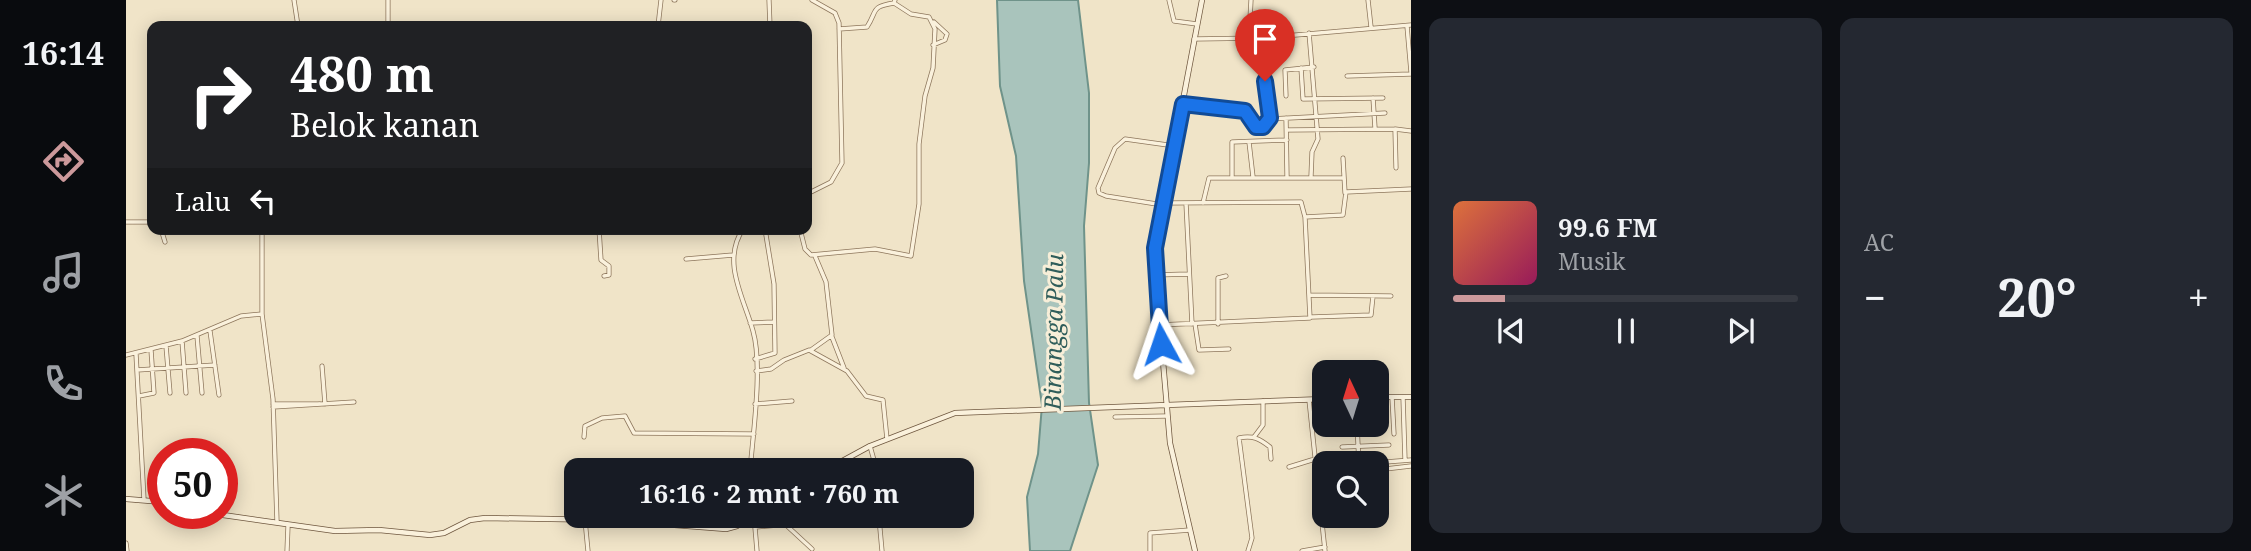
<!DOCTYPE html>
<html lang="id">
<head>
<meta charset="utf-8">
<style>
	body { margin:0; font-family:"Noto Serif",serif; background:#242831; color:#f1f3f6; height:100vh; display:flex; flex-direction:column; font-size:26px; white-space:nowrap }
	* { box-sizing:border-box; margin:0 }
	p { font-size:23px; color:#9ea1a6 }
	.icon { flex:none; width:38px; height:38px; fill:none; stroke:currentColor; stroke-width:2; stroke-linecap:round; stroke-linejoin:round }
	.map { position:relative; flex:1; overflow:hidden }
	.side { display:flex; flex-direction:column; gap:18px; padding:18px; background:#0d0f14; width:840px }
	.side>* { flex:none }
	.guide { position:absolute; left:21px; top:21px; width:665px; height:214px; border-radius:14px; box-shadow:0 4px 18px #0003; background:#202124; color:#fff; overflow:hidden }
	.needle { width:46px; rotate:356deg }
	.buttons { position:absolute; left:1186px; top:360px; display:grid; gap:14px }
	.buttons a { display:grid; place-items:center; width:77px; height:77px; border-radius:14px; background:#171b24; box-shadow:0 4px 18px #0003; font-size:35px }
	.speed { position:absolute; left:21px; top:438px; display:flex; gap:14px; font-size:35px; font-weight:700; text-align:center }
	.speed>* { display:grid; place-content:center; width:91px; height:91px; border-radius:50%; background:#171b24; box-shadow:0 4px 18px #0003; line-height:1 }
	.speed .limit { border:10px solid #d22; background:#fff; color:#111 }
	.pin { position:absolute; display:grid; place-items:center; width:60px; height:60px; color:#fff; margin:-72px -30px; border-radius:50% 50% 50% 0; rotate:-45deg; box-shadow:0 0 7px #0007 }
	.pin .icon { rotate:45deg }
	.me { position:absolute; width:77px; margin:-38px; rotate:355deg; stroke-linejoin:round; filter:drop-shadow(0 0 5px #0008) }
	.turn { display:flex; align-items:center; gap:24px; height:147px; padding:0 28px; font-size:32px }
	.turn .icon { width:91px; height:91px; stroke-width:2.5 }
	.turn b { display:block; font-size:49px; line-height:60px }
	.then { display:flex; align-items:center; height:66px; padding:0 28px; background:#0003; gap:14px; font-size:26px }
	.big { font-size:52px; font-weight:700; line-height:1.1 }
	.side .card { flex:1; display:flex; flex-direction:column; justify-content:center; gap:10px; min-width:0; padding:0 24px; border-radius:14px; background:#242831 }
	.song { display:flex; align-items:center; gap:21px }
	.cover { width:84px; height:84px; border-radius:10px; background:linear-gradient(135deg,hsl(20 70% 55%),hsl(330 70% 35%)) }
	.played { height:7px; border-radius:4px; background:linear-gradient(90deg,#cc999b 15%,#363941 15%) }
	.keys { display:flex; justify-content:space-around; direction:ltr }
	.heat { display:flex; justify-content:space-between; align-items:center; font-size:38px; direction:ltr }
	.side .tiles { flex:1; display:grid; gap:18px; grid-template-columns:repeat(2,1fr) }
	.trip { position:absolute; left:438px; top:458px; width:410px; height:70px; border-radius:14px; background:#171b24; box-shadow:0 4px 18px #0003; font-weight:700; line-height:70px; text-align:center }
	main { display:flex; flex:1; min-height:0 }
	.tabs { display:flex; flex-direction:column; width:126px; justify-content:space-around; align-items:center; background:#090b0e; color:#9ea1a6 }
	.tabs .icon { width:49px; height:49px }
	.tabs .selected { color:#cc999b }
	.tabs b { font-size:32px; color:#f1f3f6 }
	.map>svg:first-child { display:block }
</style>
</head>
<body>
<main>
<nav class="tabs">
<b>16:14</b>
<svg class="icon selected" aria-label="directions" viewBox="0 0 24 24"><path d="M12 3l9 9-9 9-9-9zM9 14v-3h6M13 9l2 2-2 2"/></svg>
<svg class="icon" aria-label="music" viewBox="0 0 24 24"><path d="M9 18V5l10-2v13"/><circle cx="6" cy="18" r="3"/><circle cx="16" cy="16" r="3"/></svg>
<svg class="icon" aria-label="phone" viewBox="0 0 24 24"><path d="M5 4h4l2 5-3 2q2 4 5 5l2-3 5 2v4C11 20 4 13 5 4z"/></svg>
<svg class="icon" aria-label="climate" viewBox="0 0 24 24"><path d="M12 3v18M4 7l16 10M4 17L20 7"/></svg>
</nav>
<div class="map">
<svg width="1285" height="551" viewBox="0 0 1285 551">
	<rect width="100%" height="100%" fill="#f0e4c8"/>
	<path fill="#a9c4bc" stroke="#6f938a" stroke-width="2" d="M 871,0 L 952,0 L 963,93 L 963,163 L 958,226 L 963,403 L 972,465 L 944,551 L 904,551 L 901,497 L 912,454 L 916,405 L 898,281 L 890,156 L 874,86 Z"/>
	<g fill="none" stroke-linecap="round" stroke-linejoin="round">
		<defs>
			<path id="street" d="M 168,0 L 172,26
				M 548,0 L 549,0
				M 643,0 L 644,26
				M 1043,0 L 1048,21 L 1071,24
				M 1242,0 L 1245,27
				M 262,26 L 262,0
				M 532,26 L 535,0
				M 1281,26 L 1285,72
				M 713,29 L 741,27 C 752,10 744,7 768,3 L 769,0
				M 1183,33 L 1192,139 L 1186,152 L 1185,176
				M 1068,39 L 1135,38 L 1285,25
				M 1123,39 L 1125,0
				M 807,45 L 819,40 L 821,34 L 808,22
				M 1175,68 L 1177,99 L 1257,98
				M 1221,76 L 1285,74
				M 1160,96 L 1159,70 L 1188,67
				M 1247,98 L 1249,128
				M 1057,104 L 1119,111 L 1130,127 L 1140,126 C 1146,117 1146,103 1140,94 L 1135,38
				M 1160,118 L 1161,177
				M 1144,119 L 1259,113
				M 1269,129 L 1285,131
				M 1161,130 L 1269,129 L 1270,168
				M 1123,142 L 1127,177
				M 1217,158 L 1219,193
				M 1106,178 L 1106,142 L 1161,140
				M 681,194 L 705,182 L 716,163 L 713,23 L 709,13 L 686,0
				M 1038,203 L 1175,202 L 1179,217
				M 1060,203 L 1066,324
				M 1077,203 L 1083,178 L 1217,178
				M 1037,205 L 980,196 L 973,193 L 972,188 L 989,148 L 999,139 L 1049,146
				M 0,222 L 26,222
				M 35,229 L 39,242
				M 136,229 L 136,314 L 147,399 L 151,522
				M 473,229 L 475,260 L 483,266 L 483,275 L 478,276
				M 617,229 C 595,262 618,298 627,331 C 637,366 627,433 624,471
				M 674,229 L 679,249 L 685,255 L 749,249 L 785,256 L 793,204 L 793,144 L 799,96 L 807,68 L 809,29 L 803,17 L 785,14 L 768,3
				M 560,259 L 607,255
				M 1029,275 L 1062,274
				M 1184,295 L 1265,296
				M 1186,317 L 1245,315 L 1247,296
				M 624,323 L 647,322
				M 1069,324 L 1073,350 L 1103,349
				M 1092,324 L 1092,278 L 1100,276
				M 1033,325 L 1184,318 L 1179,217 L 1217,215 L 1220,192 L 1285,189
				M 84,331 L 93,395
				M 71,336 L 76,393
				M 706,337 L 718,368
				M 56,341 L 60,393
				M 40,346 L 44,393
				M 685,350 L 706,335 L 700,282 L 689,256
				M 10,354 L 18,500
				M 0,355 L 56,341 L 115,316 L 136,314
				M 629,359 L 649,353 L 648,284 L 639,229
				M 196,366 L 199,404
				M 11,370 L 89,365
				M 630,371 L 645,369 L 658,360 L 683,350 L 721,371 L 740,396 L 757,400 L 761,439
				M 13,396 L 28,393 L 25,350
				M 1266,397 L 1268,434
				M 1277,397 L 1279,460
				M 1183,400 L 1199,551
				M 147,404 L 194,404
				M 629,404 L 666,401
				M 147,407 L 228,402
				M 989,417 L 1041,416
				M 1231,425 L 1233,464
				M 458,437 L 459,426 L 476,418 L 499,416 L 508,433 L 628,434
				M 1128,437 L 1137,425 L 1137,401
				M 744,446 L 751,471
				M 1216,447 L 1263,445
				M 1234,464 L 1285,460
				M 1163,467 L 1189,459
				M 1251,470 L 1285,466
				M 628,516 L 631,551
				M 753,518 L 756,551
				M 459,520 L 462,551
				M 660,525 L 686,549
				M 630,527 L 755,516
				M 0,543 L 1,551
				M 161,551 L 162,526
				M 1024,551 L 1024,533 L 1064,530
				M 1122,551 L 1126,538 L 1113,438 C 1127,435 1134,439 1144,447 L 1145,459
				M 1176,551 L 1199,547"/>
			<path id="secondary" d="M 1251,397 L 1285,397
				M 698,471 L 744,446 L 829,413 L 1199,399
				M 0,499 L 37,502
				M 83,513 L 209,531 L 253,530 L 304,535 L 318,533 L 344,520 L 359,518 L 484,520 L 600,529 L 611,526 L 625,516
				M 1069,551 L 1044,443 L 1029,268 L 1029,248 L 1076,0"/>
		</defs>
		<use href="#street" stroke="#8d765c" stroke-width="5"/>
		<use href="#secondary" stroke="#6f573f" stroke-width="6"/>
		<use href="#street" stroke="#faf1dc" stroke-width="3.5"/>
		<use href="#secondary" stroke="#faf1dc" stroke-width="4.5"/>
	</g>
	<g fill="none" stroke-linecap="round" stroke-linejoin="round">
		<defs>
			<path id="route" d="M 1035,344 L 1029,248 L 1057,104 L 1119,111 L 1130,127 L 1137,127 L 1144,118 L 1139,81"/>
		</defs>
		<use href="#route" stroke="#114b97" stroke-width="18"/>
		<use href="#route" stroke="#1a73e8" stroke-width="12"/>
	</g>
	<g text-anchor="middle" stroke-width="6" stroke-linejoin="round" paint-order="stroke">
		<g font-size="23" font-style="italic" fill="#2f5d5a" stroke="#f7eed8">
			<text transform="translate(928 332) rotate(-89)" y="8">Binangga Palu</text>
		</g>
	</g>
</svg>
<div class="buttons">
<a><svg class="needle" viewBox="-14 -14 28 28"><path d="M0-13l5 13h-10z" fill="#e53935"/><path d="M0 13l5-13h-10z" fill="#9ea1a6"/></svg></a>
<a><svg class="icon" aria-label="search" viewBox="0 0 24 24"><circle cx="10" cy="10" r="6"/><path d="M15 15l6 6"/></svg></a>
</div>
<div class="speed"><div class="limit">50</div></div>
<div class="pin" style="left:1139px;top:81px;background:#d93025"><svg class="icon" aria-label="arrive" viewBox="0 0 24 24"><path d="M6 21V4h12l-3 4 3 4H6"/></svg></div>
<svg class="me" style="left:1035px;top:344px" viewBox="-20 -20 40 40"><path d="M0-17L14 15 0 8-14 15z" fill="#1a73e8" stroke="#fff" stroke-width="4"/></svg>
<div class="trip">16:16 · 2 mnt · 760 m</div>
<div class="guide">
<div class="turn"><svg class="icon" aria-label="right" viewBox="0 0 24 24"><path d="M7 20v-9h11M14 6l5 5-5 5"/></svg><div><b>480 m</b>Belok kanan</div></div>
<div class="then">Lalu<svg class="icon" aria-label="left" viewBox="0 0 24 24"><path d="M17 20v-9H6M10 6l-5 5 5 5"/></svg></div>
</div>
</div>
<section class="side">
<div class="tiles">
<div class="card">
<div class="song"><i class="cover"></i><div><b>99.6 FM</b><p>Musik</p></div></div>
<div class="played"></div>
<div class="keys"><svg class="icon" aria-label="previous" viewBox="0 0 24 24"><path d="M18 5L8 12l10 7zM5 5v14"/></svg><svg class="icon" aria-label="pause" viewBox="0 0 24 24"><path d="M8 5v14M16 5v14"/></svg><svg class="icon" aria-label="next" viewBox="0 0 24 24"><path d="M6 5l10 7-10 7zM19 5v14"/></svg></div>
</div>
<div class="card"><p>AC</p>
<div class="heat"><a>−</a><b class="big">20°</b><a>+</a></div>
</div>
</div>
</section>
</main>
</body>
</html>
